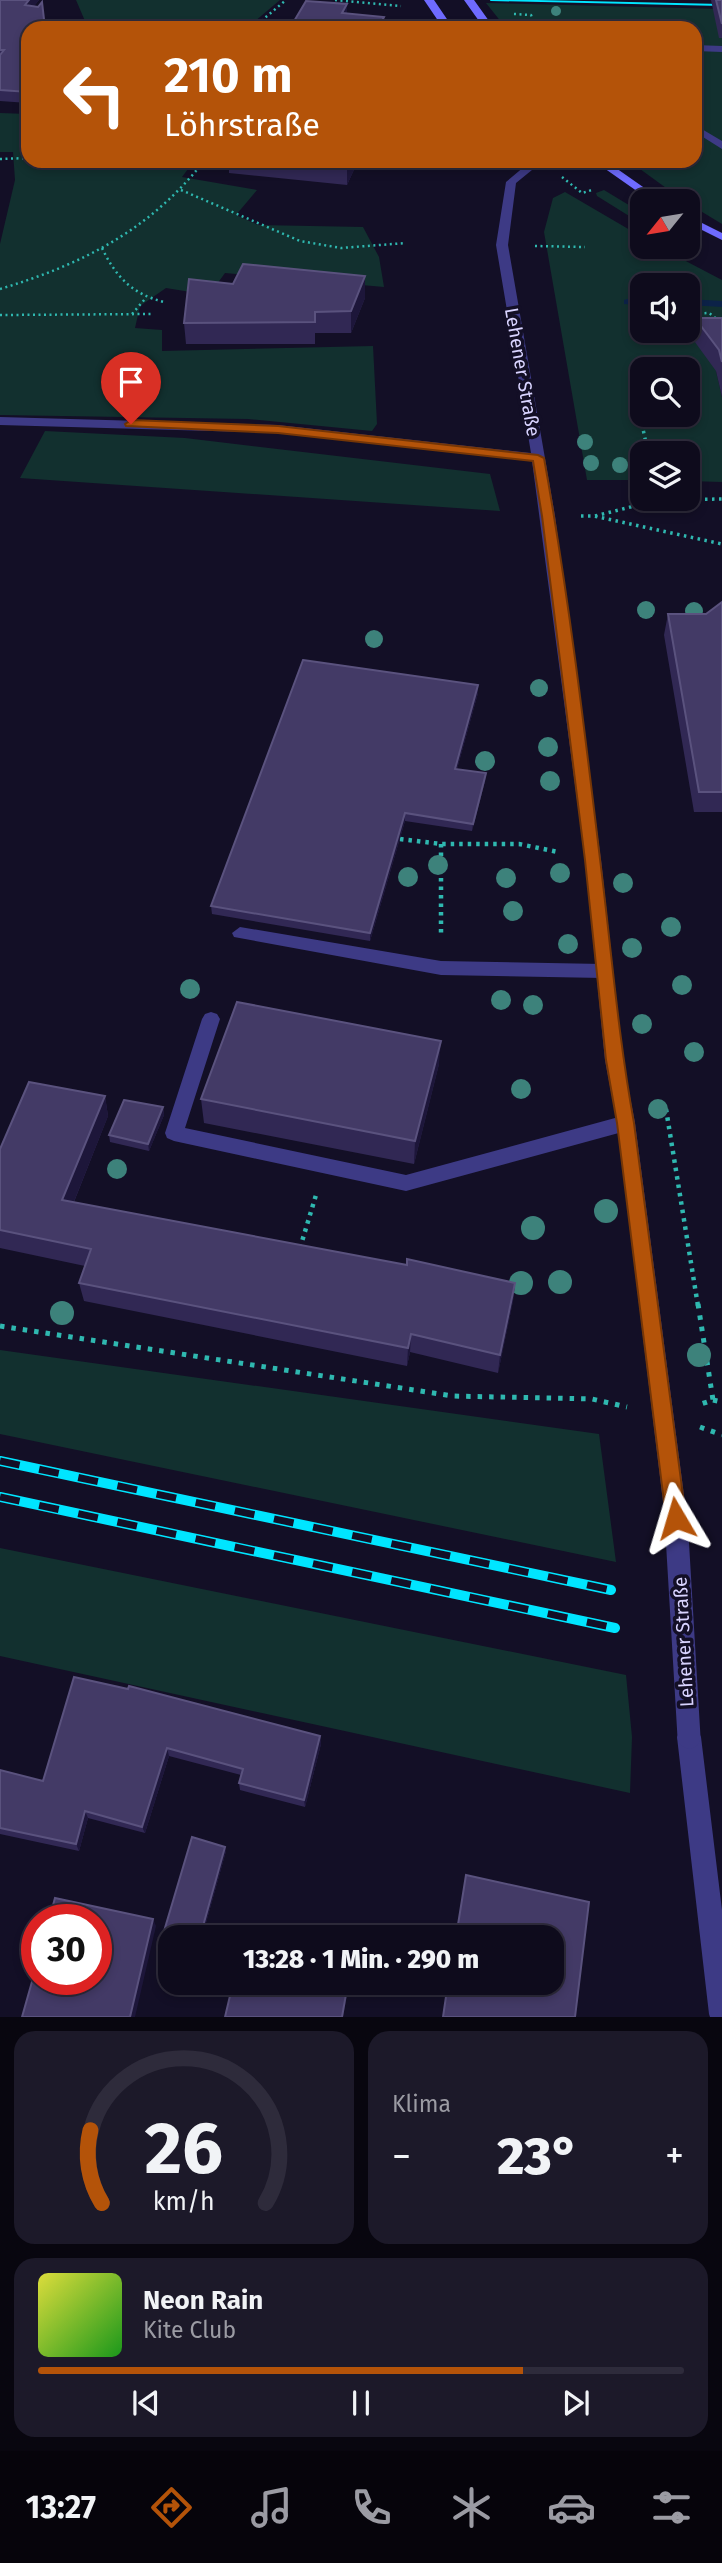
<!DOCTYPE html>
<html lang="de">
<head>
<meta charset="utf-8">
<style>
	body { margin:0; font-family:"Fira Sans",sans-serif; background:#1c1929; color:#f1f3f6; height:100vh; display:flex; flex-direction:column; font-size:26px; white-space:nowrap }
	* { box-sizing:border-box; margin:0 }
	p { font-size:23px; color:#9b9ba3 }
	.icon { flex:none; width:38px; height:38px; fill:none; stroke:currentColor; stroke-width:2; stroke-linecap:round; stroke-linejoin:round }
	.map { position:relative; height:2017px; overflow:hidden }
	.drawer { display:flex; flex-direction:column; gap:14px; padding:14px; background:#08060f; flex:1 }
	.drawer>* { flex:none }
	.top-card { position:absolute; left:21px; top:21px; width:681px; height:147px; border-radius:21px; box-shadow:0 4px 10px #0003,0 0 0 2px #2e2b3b; background:#b45309; color:#fff; overflow:hidden }
	.needle { width:46px; rotate:240deg }
	.controls { position:absolute; left:630px; top:189px; display:grid; gap:14px }
	.controls a { display:grid; place-items:center; width:70px; height:70px; border-radius:14px; background:#0e0b1c; box-shadow:0 4px 10px #0003,0 0 0 2px #2e2b3b; font-size:35px }
	.speed { position:absolute; left:21px; top:1904px; display:flex; gap:14px; font-size:35px; font-weight:700; text-align:center }
	.speed>* { display:grid; place-content:center; width:91px; height:91px; border-radius:50%; background:#0e0b1c; box-shadow:0 4px 10px #0003,0 0 0 2px #2e2b3b; line-height:1 }
	.speed .limit { border:10px solid #d22; background:#fff; color:#111 }
	.pin { position:absolute; display:grid; place-items:center; width:60px; height:60px; color:#fff; margin:-72px -30px; border-radius:50% 50% 50% 0; rotate:-45deg; box-shadow:0 0 7px #0007 }
	.pin .icon { rotate:45deg }
	.me { position:absolute; width:77px; margin:-38px; rotate:353deg; stroke-linejoin:round; filter:drop-shadow(0 0 5px #0008) }
	.turn { display:flex; align-items:center; gap:24px; height:147px; padding:0 28px; font-size:32px }
	.turn .icon { width:91px; height:91px; stroke-width:2.5 }
	.turn b { display:block; font-size:49px; line-height:60px }
	.big { font-size:52px; font-weight:800; line-height:1.1 }
	.drawer .widget { flex:1; display:flex; flex-direction:column; justify-content:center; gap:10px; min-width:0; padding:0 24px; border-radius:21px; background:#1c1929 }
	.drawer .dial { align-items:center; gap:0 }
	.dial svg { height:182px; overflow:visible; fill:none; stroke:#2e2b3b; stroke-width:7; stroke-linecap:round; text-anchor:middle }
	.dial text { fill:#f1f3f6; stroke:none }
	.song { display:flex; align-items:center; gap:21px }
	.cover { width:84px; height:84px; border-radius:10px; background:linear-gradient(135deg,hsl(60 70% 55%),hsl(120 70% 35%)) }
	.played { height:7px; border-radius:4px; background:linear-gradient(90deg,#b45309 75%,#2e2b3b 75%) }
	.keys { display:flex; justify-content:space-around; direction:ltr }
	.heat { display:flex; justify-content:space-between; align-items:center; font-size:38px; direction:ltr }
	.drawer .tiles { flex:1; display:grid; gap:14px; grid-template-columns:1fr 1fr }
	.widget:last-child { grid-column:span 2 }
	.trip { position:absolute; left:158px; top:1925px; width:406px; height:70px; border-radius:21px; background:#0e0b1c; box-shadow:0 4px 10px #0003,0 0 0 2px #2e2b3b; font-weight:800; line-height:70px; text-align:center }
	.menu { display:flex; height:112px; justify-content:space-around; align-items:center; background:#06040b; color:#9b9ba3 }
	.menu .icon { width:49px; height:49px }
	.menu .selected { color:#b45309 }
	.menu b { font-size:32px; color:#f1f3f6 }
	.map>svg:first-child { display:block }
</style>
</head>
<body>
<div class="map">
<svg width="722" height="2017" viewBox="0 0 722 2017">
	<rect width="100%" height="100%" fill="#130f26"/>
	<path fill="#12302f" fill-rule="evenodd" d="M 76,0 L 280,0 L 247,28 L 88,28 Z
		M 486,3 L 722,9 L 722,224 L 684,201 L 629,161 L 695,161 L 695,28 L 506,28 Z
		M 0,113 L 28,114 L 28,161 L 194,161 L 182,177 L 257,190 L 236,215 L 258,225 L 363,227 L 379,257 L 384,287 L 225,273 L 209,295 L 166,288 L 140,306 L 135,328 L 162,330 L 162,351 L 373,346 L 377,424 L 372,431 L 248,419 L 0,415 L 0,244 L 15,180 L 13,152 L 0,152 Z
		M 604,190 L 642,213 L 642,224 L 597,196 L 596,193 Z
		M 565,192 L 642,237 L 642,247 L 659,247 L 722,280 L 722,341 L 716,371 L 722,397 L 722,482 L 688,481 L 688,453 L 642,453 L 642,480 L 587,480 L 544,232 L 553,198 ZM 642,285 L 688,285 L 688,331 L 642,331 ZM 642,369 L 688,369 L 688,415 L 642,415 Z
		M 45,431 L 185,438 L 490,474 L 500,511 L 20,478 Z
		M 0,1350 L 599,1434 L 616,1562 L 0,1434 Z
		M 0,1548 L 626,1675 L 632,1737 L 630,1793 L 0,1656 Z"/>
	<g fill="none" stroke-linecap="round" stroke-linejoin="round">
		<path fill="#0c2248" fill-rule="evenodd" d="M 627,299 L 642,299 L 642,305 L 624,304 L 624,300 Z
			M 688,299 L 722,301 L 722,307 L 688,305 Z"/>
		<path stroke="#2fb8b0" stroke-width="2.5" stroke-dasharray="2 3.5" stroke-linecap="butt" d="M 335,0 L 401,6
			M 514,14 L 531,15 L 536,28
			M 253,28 L 286,0
			M 0,159 L 28,158
			M 562,177 L 582,193 L 592,190
			M 181,190 L 300,241 L 341,248 L 406,243
			M 535,246 L 585,247
			M 102,248 C 116,277 132,294 164,302
			M 0,289 C 83,264 150,230 204,161
			M 132,314 L 145,299
			M 688,314 L 709,313 L 722,323
			M 0,315 L 152,314"/>
		<path stroke="#2fb8b0" stroke-width="3.5" stroke-dasharray="2.5 4.5" stroke-linecap="butt" d="M 642,424 L 648,453
			M 581,516 L 594,516 L 722,544
			M 595,516 L 658,500 L 722,499"/>
		<path stroke="#2fb8b0" stroke-width="4.5" stroke-dasharray="3.5 5" stroke-linecap="butt" d="M 400,839 L 441,844 L 519,844 L 558,852
			M 441,844 L 441,935
			M 666,1109 L 698,1306
			M 300,1248 L 316,1195"/>
		<path stroke="#2fb8b0" stroke-width="5" stroke-dasharray="4.5 7" stroke-linecap="butt" d="M 698,1304 L 713,1400 L 698,1405
			M 0,1326 L 453,1396 L 592,1399 L 627,1407
			M 713,1400 L 722,1402
			M 700,1427 L 722,1435"/>
		<path fill="#3d3a85" fill-rule="evenodd" d="M 695,45 L 722,46 L 722,52 L 695,51 Z
			M 695,125 L 722,141 L 722,149 L 695,132 Z
			M 240,927 L 441,961 L 603,964 L 609,966 L 612,971 L 609,976 L 603,978 L 441,975 L 234,937 L 232,933 Z
			M 211,1012 L 217,1014 L 220,1019 L 185,1128 L 406,1175 L 626,1115 L 633,1118 L 635,1123 L 633,1128 L 626,1131 L 406,1191 L 174,1141 L 167,1138 L 165,1133 L 202,1019 L 205,1014 Z"/>
		<path fill="#3d3a85" fill-rule="evenodd" d="M 531,161 L 543,161 L 516,183 L 508,245 L 555,516 L 601,860 L 623,1060 L 635,1123 L 687,1518 L 684,1525 L 676,1528 L 668,1525 L 665,1518 L 617,1123 L 605,1060 L 585,860 L 532,461 L 278,433 L 0,425 L 0,417 L 278,425 L 531,453 L 496,245 L 506,182 Z
			M 689,1725 L 697,1729 L 701,1737 L 722,1910 L 722,2017 L 710,2017 L 709,2014 L 677,1737 L 681,1729 Z"/>
		<path fill="#6f6bff" fill-rule="evenodd" d="M 424,0 L 434,0 L 453,28 L 443,28 Z
			M 464,0 L 474,0 L 494,28 L 484,28 Z
			M 594,161 L 606,161 L 663,201 L 651,201 Z
			M 688,216 L 722,233 L 722,240 L 688,223 Z"/>
		<path stroke="#00e5ff" stroke-width="2" d="M 491,0 L 722,5"/>
		<defs>
			<path id="rail" d="M 0,1461 L 611,1590
				M 0,1497 L 615,1628"/>
		</defs>
		<use href="#rail" stroke="#00e5ff" stroke-width="10"/>
		<use href="#rail" stroke="#130f26" stroke-width="7" stroke-dasharray="20" stroke-linecap="butt"/>
		<path stroke="#3d3a85" stroke-width="23" d="M 676,1518 L 689,1737"/>
	</g>
	<g fill="#3d827b">
		<circle cx="556" cy="11" r="5"/>
		<circle cx="585" cy="442" r="8"/>
		<circle cx="591" cy="463" r="8"/>
		<circle cx="620" cy="465" r="8"/>
		<circle cx="646" cy="610" r="9"/>
		<circle cx="694" cy="611" r="9"/>
		<circle cx="374" cy="639" r="9"/>
		<circle cx="539" cy="688" r="9"/>
		<circle cx="548" cy="747" r="10"/>
		<circle cx="485" cy="761" r="10"/>
		<circle cx="550" cy="781" r="10"/>
		<circle cx="438" cy="865" r="10"/>
		<circle cx="560" cy="873" r="10"/>
		<circle cx="408" cy="877" r="10"/>
		<circle cx="506" cy="878" r="10"/>
		<circle cx="623" cy="883" r="10"/>
		<circle cx="513" cy="911" r="10"/>
		<circle cx="671" cy="927" r="10"/>
		<circle cx="568" cy="944" r="10"/>
		<circle cx="632" cy="948" r="10"/>
		<circle cx="682" cy="985" r="10"/>
		<circle cx="190" cy="989" r="10"/>
		<circle cx="501" cy="1000" r="10"/>
		<circle cx="533" cy="1005" r="10"/>
		<circle cx="642" cy="1024" r="10"/>
		<circle cx="694" cy="1052" r="10"/>
		<circle cx="521" cy="1089" r="10"/>
		<circle cx="658" cy="1109" r="10"/>
		<circle cx="117" cy="1169" r="10"/>
		<circle cx="606" cy="1211" r="12"/>
		<circle cx="533" cy="1228" r="12"/>
		<circle cx="560" cy="1282" r="12"/>
		<circle cx="521" cy="1283" r="12"/>
		<circle cx="62" cy="1313" r="12"/>
		<circle cx="699" cy="1355" r="12"/>
	</g>
	<path fill="#312854" d="M 0,0 L 39,0 L 34,6 L 28,28 L 28,103 L 0,101 Z
		M 711,0 L 722,0 L 722,38 L 719,38 Z
		M 229,161 L 358,161 L 347,185 L 229,173 Z
		M 365,298 L 351,333 L 315,333 L 315,344 L 186,344 L 184,323 Z
		M 695,318 L 722,318 L 722,397 L 716,371 L 692,338 Z
		M 722,602 L 722,812 L 694,812 L 664,635 L 668,614 L 706,614 Z
		M 478,693 L 457,769 L 486,773 L 485,781 L 472,831 L 405,821 L 370,941 L 212,914 L 211,906 Z
		M 439,1064 L 414,1164 L 204,1123 L 201,1099 Z
		M 105,1096 L 108,1116 L 74,1202 L 407,1265 L 515,1283 L 513,1301 L 498,1373 L 410,1352 L 407,1366 L 84,1301 L 79,1283 L 85,1266 L 0,1248 L 0,1149 Z
		M 163,1107 L 164,1115 L 149,1151 L 110,1142 L 109,1135 Z
		M 74,1677 L 320,1736 L 321,1744 L 305,1807 L 240,1790 L 239,1783 L 241,1775 L 169,1756 L 145,1833 L 88,1818 L 79,1851 L 0,1834 L 0,1770 L 43,1781 Z
		M 226,1851 L 202,1937 L 170,1937 L 170,1954 L 161,1951 L 159,1948 Z"/>
	<path fill="#1d163a" d="M 29,0 L 39,0 L 26,16 L 25,5 Z
		M 347,4 L 347,21 L 342,13 Z
		M 384,17 L 383,28 L 378,28 Z
		M 349,161 L 358,161 L 347,185 L 347,167 Z
		M 365,276 L 365,298 L 351,333 L 351,311 Z
		M 478,685 L 478,693 L 455,776 L 455,769 Z
		M 486,773 L 485,781 L 472,831 L 473,824 Z
		M 405,813 L 405,821 L 370,941 L 370,933 Z
		M 441,1041 L 439,1064 L 414,1164 L 415,1141 Z
		M 105,1096 L 108,1116 L 67,1219 L 62,1200 Z
		M 163,1107 L 164,1115 L 149,1151 L 148,1144 Z
		M 515,1283 L 513,1301 L 498,1373 L 500,1355 Z
		M 411,1334 L 410,1352 L 407,1366 L 408,1348 Z
		M 320,1736 L 321,1744 L 305,1807 L 304,1800 Z
		M 167,1748 L 169,1756 L 145,1833 L 142,1827 Z
		M 85,1811 L 88,1818 L 79,1851 L 76,1844 Z
		M 225,1847 L 226,1851 L 202,1937 L 200,1937 Z
		M 153,1919 L 156,1926 L 135,2017 L 130,2017 Z
		M 348,1983 L 349,1983 L 343,2017 L 342,2017 Z"/>
	<path fill="#433a66" stroke="#5a527e" stroke-width="2" d="M 0,0 L 29,0 L 25,5 L 38,7 L 42,2 L 45,28 L 28,28 L 28,92 L 0,90 L 0,55 L 4,50 L 0,50 Z
		M 716,0 L 722,0 L 722,24 Z
		M 306,1 L 347,4 L 342,13 L 384,17 L 378,28 L 290,28 Z
		M 292,161 L 349,161 L 347,167 Z
		M 243,264 L 365,276 L 351,311 L 315,312 L 315,322 L 184,323 L 189,279 L 233,284 Z
		M 695,318 L 722,318 L 722,362 L 719,350 Z
		M 722,602 L 722,792 L 699,792 L 668,614 L 706,614 Z
		M 303,660 L 478,685 L 455,769 L 486,773 L 473,824 L 405,813 L 370,933 L 211,906 Z
		M 237,1002 L 441,1041 L 415,1141 L 201,1099 Z
		M 29,1082 L 105,1096 L 62,1200 L 407,1265 L 407,1259 L 515,1283 L 500,1355 L 411,1334 L 408,1348 L 79,1283 L 91,1249 L 0,1230 L 0,1149 Z
		M 124,1100 L 163,1107 L 148,1144 L 109,1135 Z
		M 74,1677 L 128,1689 L 129,1686 L 320,1736 L 304,1800 L 239,1783 L 243,1769 L 167,1748 L 142,1827 L 85,1811 L 76,1844 L 0,1828 L 0,1770 L 43,1781 Z
		M 192,1837 L 225,1847 L 200,1937 L 170,1937 L 170,1951 L 159,1948 Z
		M 466,1875 L 589,1902 L 575,2017 L 443,2017 L 448,1983 L 551,1983 L 551,1937 L 456,1937 Z
		M 55,1898 L 153,1919 L 130,2017 L 22,2017 L 37,1964 L 37,1979 L 96,1979 L 96,1920 L 49,1920 Z
		M 315,1934 L 327,1937 L 314,1937 Z
		M 233,1983 L 348,1983 L 342,2017 L 225,2017 Z"/>
	<path fill="#b45309" stroke="#753606" stroke-width="2" d="M 131,420 L 278,426 L 538,455 L 544,458 C 568,591 584,725 600,859 C 611,947 618,1035 634,1123 L 686,1518 L 683,1525 L 676,1528 L 669,1525 L 666,1518 L 617,1123 L 606,1060 L 585,860 L 542,516 L 533,461 L 278,433 L 126,426 L 125,424 Z"/>
	<g text-anchor="middle" stroke-width="7" stroke-linejoin="round" paint-order="stroke">
		<g font-size="19" fill="#d9d4ff" stroke="#130f26">
			<text transform="translate(523 372) rotate(80)" y="7">Lehener Straße</text>
			<text transform="translate(683 1642) rotate(-93)" y="7">Lehener Straße</text>
		</g>
	</g>
</svg>
<div class="controls">
<a><svg class="needle" viewBox="-14 -14 28 28"><path d="M0-13l5 13h-10z" fill="#e53935"/><path d="M0 13l5-13h-10z" fill="#9b9ba3"/></svg></a>
<a><svg class="icon" aria-label="sound" viewBox="0 0 24 24"><path d="M4 9h4l5-4v14l-5-4H4zM17 9q2 3 0 6"/></svg></a>
<a><svg class="icon" aria-label="search" viewBox="0 0 24 24"><circle cx="10" cy="10" r="6"/><path d="M15 15l6 6"/></svg></a>
<a><svg class="icon" aria-label="layers" viewBox="0 0 24 24"><path d="M12 4l9 5-9 5-9-5zM3 14l9 5 9-5"/></svg></a>
</div>
<div class="speed"><div class="limit">30</div></div>
<div class="pin" style="left:131px;top:424px;background:#d93025"><svg class="icon" aria-label="arrive" viewBox="0 0 24 24"><path d="M6 21V4h12l-3 4 3 4H6"/></svg></div>
<svg class="me" style="left:676px;top:1518px" viewBox="-20 -20 40 40"><path d="M0-17L14 15 0 8-14 15z" fill="#b45309" stroke="#fff" stroke-width="4"/></svg>
<div class="trip">13:28 · 1 Min. · 290 m</div>
<div class="top-card">
<div class="turn"><svg class="icon" aria-label="left" viewBox="0 0 24 24"><path d="M17 20v-9H6M10 6l-5 5 5 5"/></svg><div><b>210 m</b>Löhrstraße</div></div>
</div>
</div>
<section class="drawer">
<div class="tiles">
<div class="widget dial"><svg viewBox="0 0 100 80">
<path d="M14 69A42 42 0 1 1 86 69"/>
<path d="M14 69A42 42 0 0 1 9 37" stroke="#b45309"/>
<text x="50" y="56" font-size="32" font-weight="700">26</text>
<text x="50" y="72" font-size="11">km/h</text>
</svg></div>
<div class="widget"><p>Klima</p>
<div class="heat"><a>−</a><b class="big">23°</b><a>+</a></div>
</div>
<div class="widget">
<div class="song"><i class="cover"></i><div><b>Neon Rain</b><p>Kite Club</p></div></div>
<div class="played"></div>
<div class="keys"><svg class="icon" aria-label="previous" viewBox="0 0 24 24"><path d="M18 5L8 12l10 7zM5 5v14"/></svg><svg class="icon" aria-label="pause" viewBox="0 0 24 24"><path d="M8 5v14M16 5v14"/></svg><svg class="icon" aria-label="next" viewBox="0 0 24 24"><path d="M6 5l10 7-10 7zM19 5v14"/></svg></div>
</div>
</div>
</section>
<nav class="menu">
<b>13:27</b>
<svg class="icon selected" aria-label="directions" viewBox="0 0 24 24"><path d="M12 3l9 9-9 9-9-9zM9 14v-3h6M13 9l2 2-2 2"/></svg>
<svg class="icon" aria-label="music" viewBox="0 0 24 24"><path d="M9 18V5l10-2v13"/><circle cx="6" cy="18" r="3"/><circle cx="16" cy="16" r="3"/></svg>
<svg class="icon" aria-label="phone" viewBox="0 0 24 24"><path d="M5 4h4l2 5-3 2q2 4 5 5l2-3 5 2v4C11 20 4 13 5 4z"/></svg>
<svg class="icon" aria-label="climate" viewBox="0 0 24 24"><path d="M12 3v18M4 7l16 10M4 17L20 7"/></svg>
<svg class="icon" aria-label="car" viewBox="0 0 24 24"><path d="M5 17H2v-5l4-1 3-4h7l3 4 3 1v5h-3M9 17h6M6 11h13"/><circle cx="7" cy="17" r="2"/><circle cx="17" cy="17" r="2"/></svg>
<svg class="icon" aria-label="filters" viewBox="0 0 24 24"><path d="M4 7h16M4 17h16"/><circle cx="9" cy="7" r="2"/><circle cx="15" cy="17" r="2"/></svg>
</nav>
</body>
</html>
